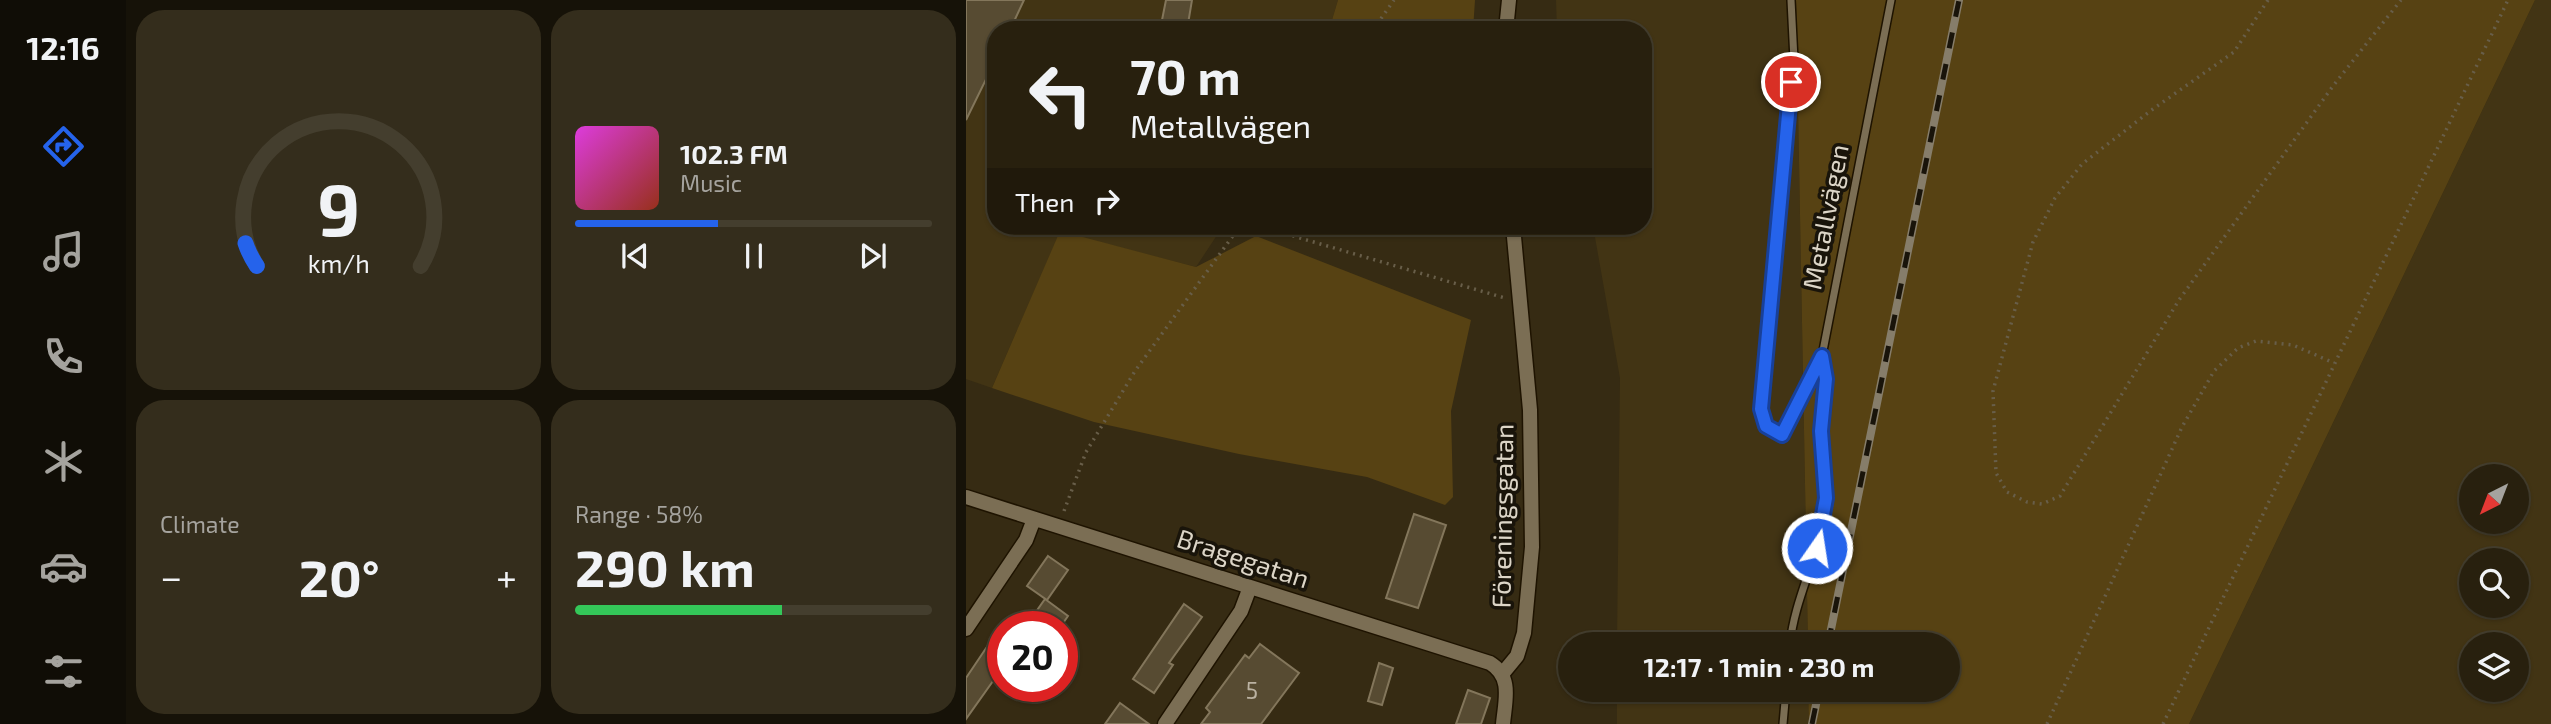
<!DOCTYPE html>
<html lang="en">
<head>
<meta charset="utf-8">
<style>
	body { margin:0; font-family:"Exo 2",sans-serif; background:#342d1c; color:#f1f3f6; height:100vh; display:flex; flex-direction:column; font-size:26px; white-space:nowrap }
	* { box-sizing:border-box; margin:0 }
	p { font-size:23px; color:#a5a39e }
	.icon { flex:none; width:38px; height:38px; fill:none; stroke:currentColor; stroke-width:2; stroke-linecap:round; stroke-linejoin:round }
	.map { position:relative; flex:1; overflow:hidden }
	.side { display:flex; flex-direction:column; gap:10px; padding:10px; background:#161208; width:840px }
	.side>* { flex:none }
	.hud { position:absolute; left:21px; top:21px; width:665px; height:214px; border-radius:28px; box-shadow:0 2px 5px #0004,0 0 0 2px #443e2e; background:#28200e; color:#f1f3f6; overflow:hidden }
	.needle { width:46px; rotate:222deg }
	.controls { position:absolute; left:1493px; top:464px; display:grid; gap:14px }
	.controls a { display:grid; place-items:center; width:70px; height:70px; border-radius:50%; background:#28200e; box-shadow:0 2px 5px #0004,0 0 0 2px #443e2e; font-size:35px }
	.speed { position:absolute; left:21px; top:611px; display:flex; gap:14px; font-size:35px; font-weight:700; text-align:center }
	.speed>* { display:grid; place-content:center; width:91px; height:91px; border-radius:50%; background:#28200e; box-shadow:0 2px 5px #0004,0 0 0 2px #443e2e; line-height:1 }
	.speed .limit { border:10px solid #d22; background:#fff; color:#111 }
	.pin { position:absolute; display:grid; place-items:center; width:60px; height:60px; color:#fff; margin:-30px; border:4px solid #fff; border-radius:50%; box-shadow:0 2px 7px #0007 }
	.me { position:absolute; width:77px; margin:-38px; rotate:13deg; stroke-linejoin:round; filter:drop-shadow(0 0 5px #0008) }
	.turn { display:flex; align-items:center; gap:24px; height:147px; padding:0 28px; font-size:32px }
	.turn .icon { width:91px; height:91px; stroke-width:2.5 }
	.turn b { display:block; font-size:49px; line-height:60px }
	.then { display:flex; align-items:center; height:66px; padding:0 28px; background:#0003; gap:14px; font-size:26px }
	.big { font-size:52px; font-weight:700; line-height:1.1 }
	.side .widget { flex:1; display:flex; flex-direction:column; justify-content:center; gap:10px; min-width:0; padding:0 24px; border-radius:28px; background:#342d1c }
	.side .dial { align-items:center; gap:0 }
	.dial svg { height:182px; overflow:visible; fill:none; stroke:#443e2e; stroke-width:7; stroke-linecap:round; text-anchor:middle }
	.dial text { fill:#f1f3f6; stroke:none }
	.song { display:flex; align-items:center; gap:21px }
	.cover { width:84px; height:84px; border-radius:10px; background:linear-gradient(135deg,hsl(300 70% 55%),hsl(10 70% 35%)) }
	.played { height:7px; border-radius:4px; background:linear-gradient(90deg,#2563eb 40%,#443e2e 40%) }
	.keys { display:flex; justify-content:space-around; direction:ltr }
	.heat { display:flex; justify-content:space-between; align-items:center; font-size:38px; direction:ltr }
	.charge { height:10px; border-radius:5px; background:linear-gradient(90deg,#34c759 58%,#443e2e 0) }
	.side .tiles { flex:1; display:grid; gap:10px; grid-template-columns:repeat(2,1fr) }
	.trip { position:absolute; left:592px; top:632px; width:402px; height:70px; border-radius:35px; background:#28200e; box-shadow:0 2px 5px #0004,0 0 0 2px #443e2e; font-weight:700; line-height:70px; text-align:center }
	main { display:flex; flex:1; min-height:0 }
	.dock { display:flex; flex-direction:column; width:126px; justify-content:space-around; align-items:center; background:#100d06; color:#a5a39e }
	.dock .icon { width:49px; height:49px }
	.dock .active { color:#2563eb }
	.dock b { font-size:32px; color:#f1f3f6 }
	.map>svg:first-child { display:block }
</style>
</head>
<body>
<main>
<nav class="dock">
<b>12:16</b>
<svg class="icon active" aria-label="directions" viewBox="0 0 24 24"><path d="M12 3l9 9-9 9-9-9zM9 14v-3h6M13 9l2 2-2 2"/></svg>
<svg class="icon" aria-label="music" viewBox="0 0 24 24"><path d="M9 18V5l10-2v13"/><circle cx="6" cy="18" r="3"/><circle cx="16" cy="16" r="3"/></svg>
<svg class="icon" aria-label="phone" viewBox="0 0 24 24"><path d="M5 4h4l2 5-3 2q2 4 5 5l2-3 5 2v4C11 20 4 13 5 4z"/></svg>
<svg class="icon" aria-label="climate" viewBox="0 0 24 24"><path d="M12 3v18M4 7l16 10M4 17L20 7"/></svg>
<svg class="icon" aria-label="car" viewBox="0 0 24 24"><path d="M5 17H2v-5l4-1 3-4h7l3 4 3 1v5h-3M9 17h6M6 11h13"/><circle cx="7" cy="17" r="2"/><circle cx="17" cy="17" r="2"/></svg>
<svg class="icon" aria-label="filters" viewBox="0 0 24 24"><path d="M4 7h16M4 17h16"/><circle cx="9" cy="7" r="2"/><circle cx="15" cy="17" r="2"/></svg>
</nav>
<section class="side">
<div class="tiles">
<div class="widget dial"><svg viewBox="0 0 100 80">
<path d="M14 69A42 42 0 1 1 86 69"/>
<path d="M14 69A42 42 0 0 1 9 59" stroke="#2563eb"/>
<text x="50" y="56" font-size="32" font-weight="700">9</text>
<text x="50" y="72" font-size="11">km/h</text>
</svg></div>
<div class="widget">
<div class="song"><i class="cover"></i><div><b>102.3 FM</b><p>Music</p></div></div>
<div class="played"></div>
<div class="keys"><svg class="icon" aria-label="previous" viewBox="0 0 24 24"><path d="M18 5L8 12l10 7zM5 5v14"/></svg><svg class="icon" aria-label="pause" viewBox="0 0 24 24"><path d="M8 5v14M16 5v14"/></svg><svg class="icon" aria-label="next" viewBox="0 0 24 24"><path d="M6 5l10 7-10 7zM19 5v14"/></svg></div>
</div>
<div class="widget"><p>Climate</p>
<div class="heat"><a>−</a><b class="big">20°</b><a>+</a></div>
</div>
<div class="widget"><p>Range · 58%</p><b class="big">290 km</b><div class="charge"></div></div>
</div>
</section>
<div class="map">
<svg width="1585" height="724" viewBox="0 0 1585 724">
	<rect width="100%" height="100%" fill="#362b13"/>
	<path fill="#423414" fill-rule="evenodd" d="M 0,0 L 372,0 L 363,30 L 30,30 L 30,226 L 257,226 L 230,267 L 94,232 L 26,388 L 0,379 Z
		M 590,0 L 830,0 L 842,644 L 651,644 L 654,378 L 627,226 L 677,226 L 677,30 L 591,30 Z
		M 1569,0 L 1585,0 L 1585,724 L 1223,724 ZM 1505,476 L 1550,476 L 1550,522 L 1505,522 ZM 1505,560 L 1550,560 L 1550,606 L 1505,606 ZM 1505,644 L 1550,644 L 1550,690 L 1505,690 Z
		M 651,690 L 842,690 L 843,724 L 651,724 Z"/>
	<path fill="#574213" d="M 372,0 L 509,0 L 507,30 L 363,30 Z
		M 830,0 L 1569,0 L 1223,724 L 843,724 L 842,690 L 982,690 L 982,644 L 842,644 Z
		M 94,231 L 230,267 L 290,236 L 505,320 L 485,411 L 487,497 L 479,505 L 401,477 L 273,454 L 128,422 L 26,388 Z"/>
	<path fill="#574b32" stroke="#83765b" stroke-width="2" d="M 0,0 L 58,0 L 44,30 L 30,30 L 30,59 L 0,120 Z
		M 200,0 L 226,0 L 221,30 L 194,30 Z
		M 448,514 L 480,525 L 452,608 L 420,598 Z
		M 82,556 L 102,570 L 81,600 L 61,586 Z
		M 79,599 L 102,616 L 95,626 L 60,626 Z
		M 218,604 L 236,617 L 203,663 L 207,665 L 188,693 L 167,679 Z
		M 37,623 L 37,667 L 0,719 L 0,678 Z
		M 294,644 L 333,673 L 295,724 L 235,724 L 244,712 L 240,708 L 279,655 L 283,658 Z
		M 413,663 L 427,668 L 416,705 L 402,701 Z
		M 502,690 L 524,698 L 515,724 L 490,724 Z
		M 154,703 L 183,724 L 139,724 Z"/>
	<g fill="none" stroke-linecap="round" stroke-linejoin="round">
		<defs>
			<path id="service" d="M 825,0 L 828,60 L 795,409 L 800,426 L 816,435 L 856,356 L 925,0
				M 824,644 C 828,605 845,572 854,535 C 863,499 854,467 855,432 C 856,405 861,383 856,356
				M 817,724 L 820,690"/>
			<path id="minor" d="M 540,30 L 543,0
				M 0,497 L 524,663 C 547,677 539,701 537,724
				M 0,629 L 60,540 L 68,519
				M 537,673 L 551,656 L 558,633 L 566,547 L 564,410 L 547,226
				M 199,724 L 275,611 L 284,587"/>
		</defs>
		<use href="#service" stroke="#1e1300" stroke-width="10"/>
		<use href="#minor" stroke="#1e1300" stroke-width="17"/>
		<path stroke="#685e49" stroke-width="3.5" stroke-dasharray="2 5" stroke-linecap="butt" d="M 1302,0 L 1268,52 L 1187,109 L 1116,164 L 1089,198 L 1067,242 L 1027,391 L 1030,473 L 1041,492 L 1061,502 L 1076,504 L 1094,496 L 1213,300 L 1367,86 L 1435,0
			M 407,30 L 428,0
			M 293,226 L 539,298
			M 98,511 L 120,452 L 169,371 L 274,226
			M 1081,724 L 1216,427 L 1248,371 L 1272,348 L 1290,341 L 1327,345 L 1368,363
			M 1197,724 L 1542,0"/>
		<use href="#service" stroke="#7b6e54" stroke-width="7"/>
		<use href="#minor" stroke="#7b6e54" stroke-width="14"/>
		<defs>
			<path id="rail" d="M 862,644 L 993,0
				M 846,724 L 853,690"/>
		</defs>
		<use href="#rail" stroke="#867d6a" stroke-width="8"/>
		<use href="#rail" stroke="#19140a" stroke-width="5" stroke-dasharray="16" stroke-linecap="butt"/>
	</g>
	<g fill="none" stroke-linecap="round" stroke-linejoin="round">
		<defs>
			<path id="route" d="M 825,82 L 795,409 L 800,426 L 816,435 L 856,356 L 860,379 L 855,431 L 860,498 L 851,548"/>
		</defs>
		<use href="#route" stroke="#184099" stroke-width="18"/>
		<use href="#route" stroke="#2563eb" stroke-width="12"/>
	</g>
	<g text-anchor="middle" stroke-width="7" stroke-linejoin="round" paint-order="stroke">
		<g font-size="23" fill="#bbb2a2">
			<text x="286" y="699">5</text>
		</g>
		<g font-size="26" fill="#dcd5c7" stroke="#19140a">
			<text transform="translate(860 217) rotate(-79)" y="9">Metallvägen</text>
			<text transform="translate(537 516) rotate(-89)" y="9">Föreningsgatan</text>
			<text transform="translate(277 559) rotate(18)" y="9">Bragegatan</text>
		</g>
	</g>
</svg>
<div class="controls">
<a><svg class="needle" viewBox="-14 -14 28 28"><path d="M0-13l5 13h-10z" fill="#e53935"/><path d="M0 13l5-13h-10z" fill="#a5a39e"/></svg></a>
<a><svg class="icon" aria-label="search" viewBox="0 0 24 24"><circle cx="10" cy="10" r="6"/><path d="M15 15l6 6"/></svg></a>
<a><svg class="icon" aria-label="layers" viewBox="0 0 24 24"><path d="M12 4l9 5-9 5-9-5zM3 14l9 5 9-5"/></svg></a>
</div>
<div class="speed"><div class="limit">20</div></div>
<div class="pin" style="left:825px;top:82px;background:#d93025"><svg class="icon" aria-label="arrive" viewBox="0 0 24 24"><path d="M6 21V4h12l-3 4 3 4H6"/></svg></div>
<svg class="me" style="left:851px;top:548px" viewBox="-20 -20 40 40"><circle r="17" fill="#2563eb" stroke="#fff" stroke-width="3"/><path d="M0-11L8 9 0 5-8 9z" fill="#fff"/></svg>
<div class="trip">12:17 · 1 min · 230 m</div>
<div class="hud">
<div class="turn"><svg class="icon" aria-label="left" viewBox="0 0 24 24"><path d="M17 20v-9H6M10 6l-5 5 5 5"/></svg><div><b>70 m</b>Metallvägen</div></div>
<div class="then">Then<svg class="icon" aria-label="right" viewBox="0 0 24 24"><path d="M7 20v-9h11M14 6l5 5-5 5"/></svg></div>
</div>
</div>
</main>
</body>
</html>
